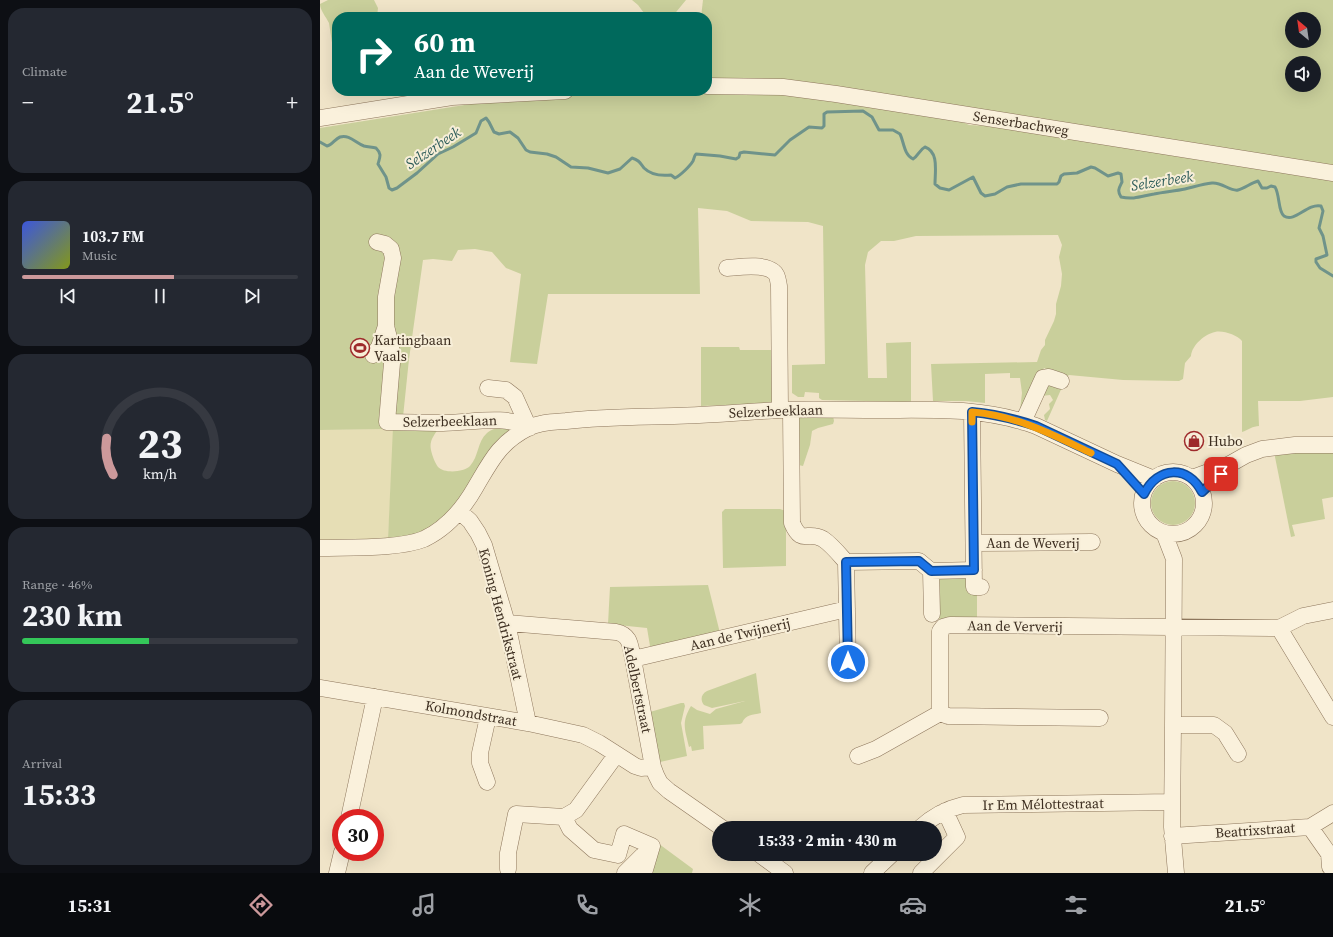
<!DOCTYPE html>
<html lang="en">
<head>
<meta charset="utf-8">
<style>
	body { margin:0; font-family:"Source Serif 4",serif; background:#242831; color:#f1f3f6; height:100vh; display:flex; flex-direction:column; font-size:15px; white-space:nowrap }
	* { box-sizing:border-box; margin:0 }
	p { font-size:13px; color:#9ea1a6 }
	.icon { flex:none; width:22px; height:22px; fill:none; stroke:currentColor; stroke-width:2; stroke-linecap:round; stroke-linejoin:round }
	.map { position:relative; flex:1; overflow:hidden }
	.drawer { display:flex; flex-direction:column; gap:8px; padding:8px; background:#0d0f14; width:320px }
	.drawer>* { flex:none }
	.guide { position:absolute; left:12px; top:12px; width:380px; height:84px; border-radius:16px; box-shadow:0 4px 16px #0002; background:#00695c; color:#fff; overflow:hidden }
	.needle { width:26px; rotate:331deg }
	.fabs { position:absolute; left:965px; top:12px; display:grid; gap:8px }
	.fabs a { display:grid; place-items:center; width:36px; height:36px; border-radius:50%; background:#171b24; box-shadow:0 4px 16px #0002; font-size:20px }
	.speed { position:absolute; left:12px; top:809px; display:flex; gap:8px; font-size:20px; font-weight:700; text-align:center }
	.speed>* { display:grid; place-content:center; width:52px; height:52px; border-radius:50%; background:#171b24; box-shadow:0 4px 16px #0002; line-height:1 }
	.speed .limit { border:6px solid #d22; background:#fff; color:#111 }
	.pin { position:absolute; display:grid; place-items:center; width:34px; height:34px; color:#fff; margin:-17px; border-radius:8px; box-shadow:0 2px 6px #0006 }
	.me { position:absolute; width:44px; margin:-22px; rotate:0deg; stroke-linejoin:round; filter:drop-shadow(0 0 3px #0008) }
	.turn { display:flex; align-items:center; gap:14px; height:84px; padding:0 16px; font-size:18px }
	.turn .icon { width:52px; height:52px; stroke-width:2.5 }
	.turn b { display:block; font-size:28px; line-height:34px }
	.big { font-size:30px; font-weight:700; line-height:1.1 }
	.drawer .tile { flex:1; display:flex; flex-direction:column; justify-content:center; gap:6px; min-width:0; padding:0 14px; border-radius:16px; background:#242831 }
	.drawer .dial { align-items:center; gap:0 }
	.dial svg { height:104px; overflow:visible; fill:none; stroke:#363941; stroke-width:7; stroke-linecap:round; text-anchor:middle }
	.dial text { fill:#f1f3f6; stroke:none }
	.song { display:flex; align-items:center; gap:12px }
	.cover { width:48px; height:48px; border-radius:6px; background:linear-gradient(135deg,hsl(230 70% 55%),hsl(70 70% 35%)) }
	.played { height:4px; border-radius:2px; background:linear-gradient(90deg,#cc999b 55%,#363941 55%) }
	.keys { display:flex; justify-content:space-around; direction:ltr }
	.heat { display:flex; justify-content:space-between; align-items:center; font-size:22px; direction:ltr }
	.charge { height:6px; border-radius:3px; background:linear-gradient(90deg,#34c759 46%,#363941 0) }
	.trip { position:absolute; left:392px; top:821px; width:230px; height:40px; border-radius:20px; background:#171b24; box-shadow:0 4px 16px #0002; font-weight:700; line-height:40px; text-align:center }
	.tab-bar { display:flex; height:64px; justify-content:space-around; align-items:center; background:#090b0e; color:#9ea1a6 }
	.tab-bar .icon { width:28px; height:28px }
	.tab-bar .active { color:#cc999b }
	.tab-bar b { font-size:18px; color:#f1f3f6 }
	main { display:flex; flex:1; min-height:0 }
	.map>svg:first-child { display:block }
</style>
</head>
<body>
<main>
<section class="drawer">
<div class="tile"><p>Climate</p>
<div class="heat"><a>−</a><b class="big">21.5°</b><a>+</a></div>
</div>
<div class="tile">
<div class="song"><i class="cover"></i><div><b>103.7 FM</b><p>Music</p></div></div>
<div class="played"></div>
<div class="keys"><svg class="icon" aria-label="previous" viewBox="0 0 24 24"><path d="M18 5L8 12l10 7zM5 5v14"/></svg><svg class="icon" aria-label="pause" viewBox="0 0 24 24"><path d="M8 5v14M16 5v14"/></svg><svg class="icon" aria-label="next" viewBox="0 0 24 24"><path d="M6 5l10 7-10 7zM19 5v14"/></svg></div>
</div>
<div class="tile dial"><svg viewBox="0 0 100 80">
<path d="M14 69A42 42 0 1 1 86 69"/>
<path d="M14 69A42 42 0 0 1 9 41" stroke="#cc999b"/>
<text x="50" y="56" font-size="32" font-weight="700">23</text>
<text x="50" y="72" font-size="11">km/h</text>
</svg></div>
<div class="tile"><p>Range · 46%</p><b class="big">230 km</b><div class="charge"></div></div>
<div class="tile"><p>Arrival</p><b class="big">15:33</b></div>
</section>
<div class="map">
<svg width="1013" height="873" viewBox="0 0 1013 873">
	<rect width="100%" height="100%" fill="#f0e4c8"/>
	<path fill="#e6deb5" d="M 74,427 L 68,539 L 0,542 L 0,430 L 67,429 Z"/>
	<path fill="#c9cf9b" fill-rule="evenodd" d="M 8,0 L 54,0 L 58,8 L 57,17 L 17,17 L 17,75 L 9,23 C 6,17 0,10 0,4 Z
		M 312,0 L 366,0 L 352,17 L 327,17 L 318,5 Z
		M 383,0 L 1013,0 L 1013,167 L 387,81 L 387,17 L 381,17 ZM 972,19 L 994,19 L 994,41 L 972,41 ZM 972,63 L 994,63 L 994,85 L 972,85 Z
		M 358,91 L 482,92 L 638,120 L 649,125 L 667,126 L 1013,178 L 1013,397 L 980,401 L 938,401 L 939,426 C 933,426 928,430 922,432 L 922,341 C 917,335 903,330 895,332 C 885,334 872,345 871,356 L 865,363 L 863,379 L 859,381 L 803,380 L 749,375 L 745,378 L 724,368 L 703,408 L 700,410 L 702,393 L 700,378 L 690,378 L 690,373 L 665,374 L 665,403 L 646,401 L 613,401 L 611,364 L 717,362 L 721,350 L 725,345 L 725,340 L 734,321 L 736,314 L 736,304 L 741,286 L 742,274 L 739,257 L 742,245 L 738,235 L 596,236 L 574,241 L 561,241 L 548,252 L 545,265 L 548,378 L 567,378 L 566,343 L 591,342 L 591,402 L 502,400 L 499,398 L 499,393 L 485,392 L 484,397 L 478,397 L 472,393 L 472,365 L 505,364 L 503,226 L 488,222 L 431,221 L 407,211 L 378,208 L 380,294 L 228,294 L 217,364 L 190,362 L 201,274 L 186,268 L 172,252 L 155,249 L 138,250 L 132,261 L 113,259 L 103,260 L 89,359 L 83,417 L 119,428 C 114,435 109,441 111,450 C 112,455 115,463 118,467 C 125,474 144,472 150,466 C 159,456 157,442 167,433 C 175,426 186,427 196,428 L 145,497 L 107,532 L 68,539 L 73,427 L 67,429 L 0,430 L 0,128 L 207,95 Z
		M 381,347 L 419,347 L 420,350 L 453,350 L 453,403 L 381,406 Z
		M 725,385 L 743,385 L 727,421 L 725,420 L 724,415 L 730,409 L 729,404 L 733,400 L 730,395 L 721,396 Z
		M 513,416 L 514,421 L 513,424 L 498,428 L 492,431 L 490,445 L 483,466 L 474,464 L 475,417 Z
		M 1013,449 L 1013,497 L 1002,499 L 1005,519 L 972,525 L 975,536 L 971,537 L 954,452 Z
		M831 503a22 22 0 1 1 44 0a22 22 0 1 1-44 0Z
		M 405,509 L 460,509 L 466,511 L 466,566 L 403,568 L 402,512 Z
		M 648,575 L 657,593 L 657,620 L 621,620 L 615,615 L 615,586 L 620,577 Z
		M 388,585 L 400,633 L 336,648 L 330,646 L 327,628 L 288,624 L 290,587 Z
		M 436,673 L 441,713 C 432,715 426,714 422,723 L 420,724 L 383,726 L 384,749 L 372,751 L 371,746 L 369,747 C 365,729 361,723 371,706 L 377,710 L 390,714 L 396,709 L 425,701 L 392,708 L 384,705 C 380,700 381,694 387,691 Z
		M 361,703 L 364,703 L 365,706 L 361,723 L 367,756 L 340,762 L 330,712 Z
		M 335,841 L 373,869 L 372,873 L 326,873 Z"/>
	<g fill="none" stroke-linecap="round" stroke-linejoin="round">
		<path stroke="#6f938a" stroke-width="3" d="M 0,142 L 7,146 C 12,145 15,139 20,137 C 29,134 36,143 44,146 C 48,147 52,147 56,148 C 62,154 60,157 58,164 L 66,177 L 69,188 L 72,190 L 77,188 L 97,173 L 118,154 L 133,147 L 156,133 L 161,121 L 166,118 L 169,122 L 174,132 L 179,134 L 190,132 L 198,138 L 206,150 L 210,152 L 227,154 L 236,157 L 251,167 L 268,168 L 288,173 L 300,169 L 312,158 C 319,160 320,163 324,168 C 331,175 342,176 351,175 L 355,178 C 361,175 370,166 373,161 C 374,159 374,156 376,154 L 400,156 L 416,159 L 419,157 L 420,153 L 424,152 L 455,155 L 470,140 L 489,127 L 502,128 L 504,126 L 504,114 L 507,112 L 543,111 L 552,117 L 559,130 L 573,130 L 580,134 C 584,142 584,155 593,159 C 598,156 599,150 605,147 C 619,152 615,171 615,184 L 620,188 L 629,190 L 653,177 L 661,193 L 665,196 L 675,194 L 687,187 L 701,184 L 737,184 L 739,182 L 741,176 L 744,174 L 757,173 L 771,167 L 775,168 L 788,176 L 798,173 L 801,174 L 802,182 C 799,188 797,191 801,197 C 814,200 822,196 834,194 C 844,192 855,191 865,189 C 874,187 882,184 892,183 C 902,182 911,192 918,190 C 925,188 931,183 938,181 L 942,188 L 947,188 L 951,186 L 955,187 C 960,195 958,212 964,216 C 975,223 987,203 1001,206 L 1003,211 L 999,228 L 1003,236 L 1007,255 L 996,259 L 996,262 L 1000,268 L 1013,276"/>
		<defs>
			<path id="minor" d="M 387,86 L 463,87 L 516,94 L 1013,173
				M 0,118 L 132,97 L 245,91
				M 57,242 L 65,244 L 71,249 L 73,258 L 66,297 L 66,326 L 71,346 L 72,363 L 67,422 C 86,422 105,423 123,423 C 150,423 186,414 209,428
				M 407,268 C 420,267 444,263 454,272 C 458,275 458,281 459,286 L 460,410
				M 53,355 L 59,347 L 66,326
				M 168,388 L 186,390 L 195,397 L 209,428
				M 471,410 L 472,523 C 482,546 487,530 503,539 C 512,545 519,554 526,562 L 528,663
				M 652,412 L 654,587 L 661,587
				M 703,422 L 723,378 L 729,377 L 741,381
				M822 503a31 31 0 1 1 62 0a31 31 0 1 1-62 0Z
				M 872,478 L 910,464 L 926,455 L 942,449 L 975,445 L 1013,445
				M 140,512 L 150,521 L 158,533 L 164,545 L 187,623 L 208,723
				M 844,533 L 854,559 L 853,725 L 852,827 L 856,873
				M 654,543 L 772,542
				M 0,548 C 28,547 80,549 104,539 C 127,528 143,509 155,488 C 171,461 179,443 208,428 C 220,422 233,422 246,421 C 282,417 318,417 354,416 C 389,415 424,412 459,410 C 492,409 526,410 559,410 C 615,410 663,407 716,426 L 797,464 L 834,479
				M 526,562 L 599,561 L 611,571 L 612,614
				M 611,571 L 654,570
				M 187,623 L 296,632 C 311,635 310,646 313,659 L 333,767
				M 959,628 L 983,616 L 1013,610
				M 313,659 L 527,609
				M 0,688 L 208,723 L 263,735 L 279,743 L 315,766 L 321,768 L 333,767 L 336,775 L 340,783 L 349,791 L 402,828
				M 620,713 L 628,716 L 780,718
				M 853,725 L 894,725 L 905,733 L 918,754
				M 538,756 L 556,749 L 620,713 L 620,631 L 623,627 L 630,625 L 959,628 L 1013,717
				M 167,782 L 160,763 L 160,753 L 168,717
				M 244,817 L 256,810 L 296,755
				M 29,818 L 55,697
				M 990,827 L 1009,854 L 1010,867
				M 600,828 C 613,816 626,809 643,805 L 852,802
				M 852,836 L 990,827 L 1013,813
				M 439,854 L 465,873
				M 188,869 L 188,853 L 196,814 L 244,817 L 250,829 L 274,850 L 298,855 L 304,834 L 332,846 L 324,873
				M 17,873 L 22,852
				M 305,873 L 322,856
				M 552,873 L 572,854
				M 601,873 L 637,837 L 625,811"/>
		</defs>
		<use href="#minor" stroke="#8d765c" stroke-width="17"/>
		<use href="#minor" stroke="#faf1dc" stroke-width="16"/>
	</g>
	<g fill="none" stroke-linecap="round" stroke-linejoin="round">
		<defs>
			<path id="route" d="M 528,662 L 526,562 L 599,561 L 611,571 L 654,570 L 652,412 C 674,414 695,419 716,426 L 797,464 L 824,494 C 838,466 868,465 882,492 L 901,474"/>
		</defs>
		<use href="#route" stroke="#114b97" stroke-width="10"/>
		<use href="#route" stroke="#1a73e8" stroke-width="7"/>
		<path stroke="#f59e0b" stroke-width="7" d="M 652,422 L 652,412 C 698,416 731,434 771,453"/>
	</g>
	<defs>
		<symbol id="stadium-ring" viewBox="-11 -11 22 22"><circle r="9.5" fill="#f7eed8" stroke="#9e2a2b" stroke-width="1.5"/><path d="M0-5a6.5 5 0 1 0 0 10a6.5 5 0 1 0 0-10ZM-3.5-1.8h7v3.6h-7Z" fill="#9e2a2b"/></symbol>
		<symbol id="shop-ring" viewBox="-11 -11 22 22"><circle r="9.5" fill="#f7eed8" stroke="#9e2a2b" stroke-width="1.5"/><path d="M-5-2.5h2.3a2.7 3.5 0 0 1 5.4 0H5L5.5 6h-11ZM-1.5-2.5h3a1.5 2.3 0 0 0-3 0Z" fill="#9e2a2b"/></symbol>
	</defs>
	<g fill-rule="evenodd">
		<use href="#stadium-ring" x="29" y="337" width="22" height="22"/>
		<use href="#shop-ring" x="863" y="430" width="22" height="22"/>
	</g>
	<g text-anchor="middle" stroke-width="4" stroke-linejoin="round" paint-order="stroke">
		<g font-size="14" fill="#3d2e20" stroke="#f7eed8">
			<text transform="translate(701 123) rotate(9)" y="5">Senserbachweg</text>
			<text transform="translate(456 411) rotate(-2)" y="5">Selzerbeeklaan</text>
			<text transform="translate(130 421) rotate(-1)" y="5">Selzerbeeklaan</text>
			<text x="713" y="548">Aan de Weverij</text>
			<text transform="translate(181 614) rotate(75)" y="5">Koning Hendrikstraat</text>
			<text transform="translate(695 626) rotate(1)" y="5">Aan de Ververij</text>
			<text transform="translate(420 634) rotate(-13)" y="5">Aan de Twijnerij</text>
			<text transform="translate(318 689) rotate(78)" y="5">Adelbertstraat</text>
			<text transform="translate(151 713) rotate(10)" y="5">Kolmondstraat</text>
			<text transform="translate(723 804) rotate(-1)" y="5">Ir Em Mélottestraat</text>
			<text transform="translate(935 830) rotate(-4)" y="5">Beatrixstraat</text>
		</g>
		<g font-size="14" fill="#3d2e20" stroke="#f7eed8" text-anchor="start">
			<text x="54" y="345">Kartingbaan<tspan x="54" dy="16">Vaals</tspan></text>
			<text x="888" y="446">Hubo</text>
		</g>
		<g font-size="15" font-style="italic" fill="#2f5d5a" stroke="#f7eed8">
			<text transform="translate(113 148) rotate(-34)" y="5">Selzerbeek</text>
			<text transform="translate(842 181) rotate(-9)" y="5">Selzerbeek</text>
		</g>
	</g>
</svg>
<div class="fabs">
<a><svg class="needle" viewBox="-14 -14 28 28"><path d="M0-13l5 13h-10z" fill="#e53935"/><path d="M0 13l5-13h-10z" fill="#9ea1a6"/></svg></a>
<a><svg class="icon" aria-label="sound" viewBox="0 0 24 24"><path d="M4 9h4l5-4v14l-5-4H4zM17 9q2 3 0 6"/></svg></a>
</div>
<div class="speed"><div class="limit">30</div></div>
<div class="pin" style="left:901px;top:474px;background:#d93025"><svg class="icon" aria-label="arrive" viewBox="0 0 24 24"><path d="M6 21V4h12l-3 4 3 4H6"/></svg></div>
<svg class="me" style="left:528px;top:662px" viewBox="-20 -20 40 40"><circle r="17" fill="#1a73e8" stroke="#fff" stroke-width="3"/><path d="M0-11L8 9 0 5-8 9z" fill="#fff"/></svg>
<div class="trip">15:33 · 2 min · 430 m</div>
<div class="guide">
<div class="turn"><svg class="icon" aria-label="right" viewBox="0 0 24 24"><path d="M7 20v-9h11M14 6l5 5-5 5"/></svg><div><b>60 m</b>Aan de Weverij</div></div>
</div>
</div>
</main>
<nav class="tab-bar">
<b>15:31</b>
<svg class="icon active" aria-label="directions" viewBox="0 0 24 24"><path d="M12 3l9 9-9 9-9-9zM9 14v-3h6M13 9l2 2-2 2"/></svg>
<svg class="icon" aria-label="music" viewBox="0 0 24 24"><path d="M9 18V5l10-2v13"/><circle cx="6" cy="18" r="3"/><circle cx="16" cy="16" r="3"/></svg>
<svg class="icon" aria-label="phone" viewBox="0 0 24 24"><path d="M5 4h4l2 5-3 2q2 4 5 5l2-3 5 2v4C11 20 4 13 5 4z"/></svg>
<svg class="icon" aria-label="climate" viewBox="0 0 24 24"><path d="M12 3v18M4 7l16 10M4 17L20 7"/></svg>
<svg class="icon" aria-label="car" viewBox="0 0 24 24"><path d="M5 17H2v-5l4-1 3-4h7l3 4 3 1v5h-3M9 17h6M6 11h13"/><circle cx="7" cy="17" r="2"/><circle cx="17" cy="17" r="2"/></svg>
<svg class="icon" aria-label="filters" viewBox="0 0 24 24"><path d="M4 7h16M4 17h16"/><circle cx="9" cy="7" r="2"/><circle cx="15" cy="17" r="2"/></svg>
<b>21.5°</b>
</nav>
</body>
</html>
